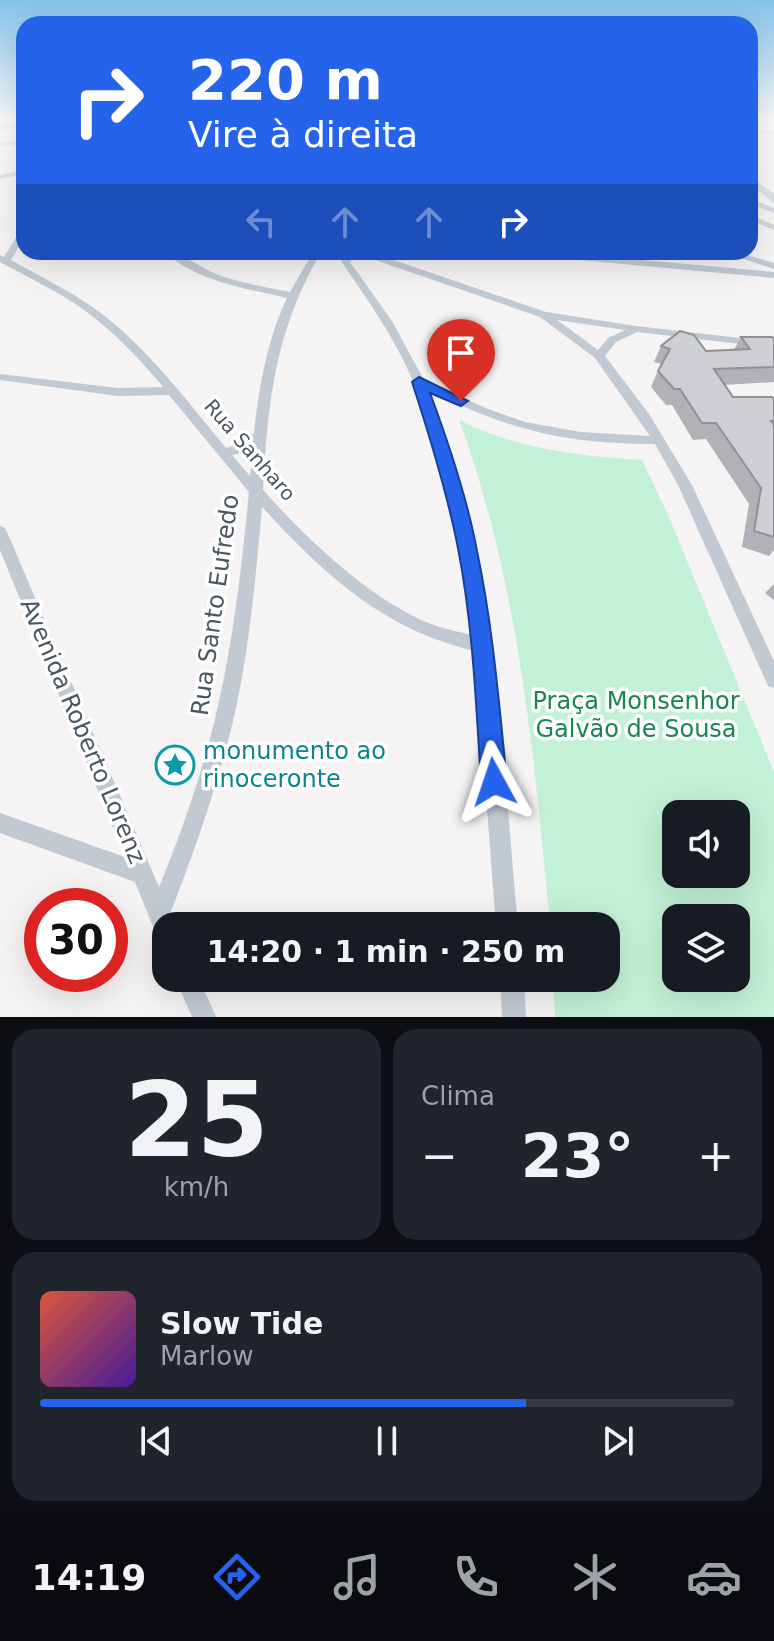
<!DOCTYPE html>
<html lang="pt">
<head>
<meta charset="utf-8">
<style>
	body { margin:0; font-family:"DejaVu Sans",sans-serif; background:#20242c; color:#f1f3f6; height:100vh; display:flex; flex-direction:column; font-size:30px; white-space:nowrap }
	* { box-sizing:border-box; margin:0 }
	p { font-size:26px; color:#9ea1a6 }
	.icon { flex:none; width:44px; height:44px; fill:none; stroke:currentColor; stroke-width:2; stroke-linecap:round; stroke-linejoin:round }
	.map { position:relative; height:1017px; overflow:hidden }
	.side { display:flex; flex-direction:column; gap:12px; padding:12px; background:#0d0f14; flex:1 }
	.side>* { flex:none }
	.hud { position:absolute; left:16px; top:16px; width:742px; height:244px; border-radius:24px; box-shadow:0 8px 32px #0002; background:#2563eb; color:#fff; overflow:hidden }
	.buttons { position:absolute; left:662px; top:800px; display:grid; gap:16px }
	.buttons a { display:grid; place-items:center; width:88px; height:88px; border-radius:16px; background:#171b24; box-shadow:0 8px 32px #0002; font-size:40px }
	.speed { position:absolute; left:24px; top:888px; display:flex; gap:16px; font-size:40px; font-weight:700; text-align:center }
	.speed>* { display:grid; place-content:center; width:104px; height:104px; border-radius:50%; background:#171b24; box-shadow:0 8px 32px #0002; line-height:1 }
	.speed .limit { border:12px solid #d22; background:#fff; color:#111 }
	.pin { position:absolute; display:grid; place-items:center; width:68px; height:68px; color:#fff; margin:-82px -34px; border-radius:50% 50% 50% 0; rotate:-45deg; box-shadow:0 0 8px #0007 }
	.pin .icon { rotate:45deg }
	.me { position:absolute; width:88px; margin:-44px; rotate:355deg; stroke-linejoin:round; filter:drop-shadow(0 0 6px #0008) }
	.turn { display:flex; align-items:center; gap:28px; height:168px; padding:0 40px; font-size:36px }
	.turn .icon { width:104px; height:104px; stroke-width:2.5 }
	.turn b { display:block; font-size:56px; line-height:68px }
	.lanes { display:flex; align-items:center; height:76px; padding:0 40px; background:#0003; justify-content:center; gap:40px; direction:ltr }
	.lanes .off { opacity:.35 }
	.big { font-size:60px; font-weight:800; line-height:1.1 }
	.side .tile { flex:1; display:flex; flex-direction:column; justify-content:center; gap:12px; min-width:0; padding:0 28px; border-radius:24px; background:#20242c }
	.side .dial { align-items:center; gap:0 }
	.dial b { font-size:104px; line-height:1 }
	.song { display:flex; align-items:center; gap:24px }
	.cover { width:96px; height:96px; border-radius:12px; background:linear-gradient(135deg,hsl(10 70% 55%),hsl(260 70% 35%)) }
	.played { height:8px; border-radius:4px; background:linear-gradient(90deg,#2563eb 70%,#363941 70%) }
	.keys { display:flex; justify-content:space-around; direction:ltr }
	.heat { display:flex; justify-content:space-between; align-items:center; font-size:44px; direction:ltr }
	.side .tiles { flex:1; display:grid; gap:12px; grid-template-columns:1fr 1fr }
	.tile:last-child { grid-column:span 2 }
	.trip { position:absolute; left:152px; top:912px; width:468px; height:80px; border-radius:24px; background:#171b24; box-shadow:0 8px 32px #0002; font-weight:800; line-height:80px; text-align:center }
	.dock { display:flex; height:128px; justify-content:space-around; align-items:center; background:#090b0e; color:#9ea1a6 }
	.dock .icon { width:56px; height:56px }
	.dock .selected { color:#2563eb }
	.dock b { font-size:36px; color:#f1f3f6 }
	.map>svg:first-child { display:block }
</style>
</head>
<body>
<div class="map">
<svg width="774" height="1017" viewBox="0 0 774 1017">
	<rect width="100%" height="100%" fill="#f5f3f3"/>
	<path fill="#c3f1d5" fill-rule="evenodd" d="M 459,420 C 517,449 578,456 642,460 L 669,517 L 774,772 L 774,1017 L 555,1017 L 553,978 L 606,978 L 606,926 L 550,926 C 534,754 519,583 459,420 ZM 736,814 L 736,874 L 676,874 L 676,814 ZM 736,918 L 736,978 L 676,978 L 676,918 Z"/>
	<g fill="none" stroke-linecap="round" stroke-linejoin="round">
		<path fill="#c1cad2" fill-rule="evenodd" d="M 750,129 L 774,131 L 774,135 L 750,133 Z
			M 24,139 L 24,143 L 0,147 L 0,143 Z
			M 24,170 L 24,174 L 0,179 L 0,175 Z
			M 750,199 L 774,208 L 774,213 L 750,204 Z
			M 750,215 L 774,225 L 774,230 L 750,220 Z
			M 21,229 L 24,229 L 24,238 L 11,260 C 43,278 77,294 106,317 C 152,354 188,402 226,448 L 240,444 L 254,433 C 259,387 267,340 287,298 C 246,288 197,282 165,252 C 182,252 199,267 216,274 C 240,283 265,287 290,292 L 313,252 L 321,252 C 275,331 268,400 263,490 C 306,538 370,600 431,624 C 444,629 459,632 473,635 C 461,545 447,452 408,370 C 390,331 365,296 341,261 L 342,259 L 354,252 L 370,252 L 546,312 L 636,326 L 774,342 L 774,348 L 637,332 L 616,342 L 605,356 L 649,414 L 692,485 L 774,661 L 774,688 L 768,686 L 678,485 L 655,444 C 565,444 510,430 429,391 C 444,431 458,471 468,513 C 500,648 505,788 518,926 L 496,926 L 475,651 C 383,630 324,574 262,507 C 256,574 250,642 236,708 C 220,779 196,847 170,914 L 175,926 L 166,926 L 166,942 L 158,939 L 135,882 L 0,833 L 0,813 L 125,857 L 0,550 L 0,526 L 5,528 L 7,532 L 159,887 C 183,829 204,768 218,706 C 234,636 242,564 249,492 L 169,395 L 118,396 L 0,380 L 0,374 L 118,388 L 163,387 C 143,363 122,340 97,320 C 68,296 33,280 0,262 L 0,255 L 4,257 ZM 361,255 L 540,317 L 595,358 L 650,436 L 581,432 L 525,422 L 488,409 L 424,380 L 392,321 L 350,262 ZM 557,320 L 625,330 L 608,338 L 598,350 ZM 253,448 L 250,476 L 232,455 L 249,451 Z
			M 521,252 L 554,252 L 774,272 L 774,278 L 525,255 Z
			M 723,252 L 736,252 L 774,263 L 774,269 Z
			M 175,978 L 199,978 L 216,1017 L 192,1017 Z
			M 500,978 L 524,978 L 526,1017 L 502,1017 Z"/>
		<path fill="#c1cbd6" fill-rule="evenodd" d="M 750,176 L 774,194 L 774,203 L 750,184 Z"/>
	</g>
	<path fill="#b0b2b7" d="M 741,337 L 774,338 L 774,382 L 724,385 L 733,397 L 774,399 L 774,550 L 769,556 L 742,547 L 749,504 L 706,439 L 693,440 L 672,405 L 666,405 L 651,387 L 661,364 L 654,362 L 661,346 L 706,351 L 734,350 Z
		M 774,584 L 774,600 L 765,593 Z"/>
	<path fill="#909195" d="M 0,121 L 24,121 L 24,126 L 0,130 Z"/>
	<path fill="#cdcfd5" stroke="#909195" stroke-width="2" d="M 680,331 L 694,335 L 706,351 L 750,349 L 741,337 L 772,337 L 774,338 L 774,367 L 714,369 L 733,397 L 772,397 L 774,399 L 774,421 L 771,421 L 774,425 L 774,537 L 754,531 L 761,488 L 716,423 L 702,423 L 680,389 L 674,389 L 658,371 L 670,349 L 661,346 Z"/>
	<linearGradient id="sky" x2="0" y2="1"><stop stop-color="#85c3ea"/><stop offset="0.46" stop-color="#fafafa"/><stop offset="1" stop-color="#fafafa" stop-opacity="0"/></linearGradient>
	<rect width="774" height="263" fill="url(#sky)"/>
	<path fill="#2563eb" stroke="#184099" stroke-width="2" d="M 419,377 L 468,401 L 461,406 L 430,393 C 449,444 467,497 477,551 C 493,627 499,704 507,782 L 503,791 L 494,794 L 485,791 L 481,782 C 476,704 473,625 458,548 C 447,492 430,437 412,382 Z"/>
	<defs>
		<symbol id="sight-ring" viewBox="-11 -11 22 22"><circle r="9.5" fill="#fff" stroke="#0f9aa8" stroke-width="1.5"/><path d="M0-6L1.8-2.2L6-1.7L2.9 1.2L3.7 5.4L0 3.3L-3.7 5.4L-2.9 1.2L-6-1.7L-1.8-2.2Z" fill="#0f9aa8"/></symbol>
	</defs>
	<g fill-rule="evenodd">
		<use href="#sight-ring" x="153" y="743" width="44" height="44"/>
	</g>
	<g text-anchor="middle" stroke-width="7" stroke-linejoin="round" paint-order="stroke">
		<g font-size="20" fill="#4a5661" stroke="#fff">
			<text transform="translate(250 450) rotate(49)" y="7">Rua Sanharo</text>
		</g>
		<g font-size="24" fill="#4a5661" stroke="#fff">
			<text transform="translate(215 605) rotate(-82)" y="8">Rua Santo Eufredo</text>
			<text transform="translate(83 731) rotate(67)" y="8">Avenida Roberto Lorenz</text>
		</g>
		<g font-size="24" fill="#17864f" stroke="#fff">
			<text x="636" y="709">Praça Monsenhor<tspan x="636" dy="28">Galvão de Sousa</tspan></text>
		</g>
		<g font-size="24" fill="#0d838f" stroke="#fff" text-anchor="start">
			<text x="203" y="759">monumento ao<tspan x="203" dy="28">rinoceronte</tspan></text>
		</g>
	</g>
</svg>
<div class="buttons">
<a><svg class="icon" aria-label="sound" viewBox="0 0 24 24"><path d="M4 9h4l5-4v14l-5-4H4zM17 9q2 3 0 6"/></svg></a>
<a><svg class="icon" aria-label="layers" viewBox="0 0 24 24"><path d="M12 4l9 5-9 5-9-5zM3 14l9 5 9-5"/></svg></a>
</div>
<div class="speed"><div class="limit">30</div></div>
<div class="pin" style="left:461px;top:401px;background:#d93025"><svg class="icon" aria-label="arrive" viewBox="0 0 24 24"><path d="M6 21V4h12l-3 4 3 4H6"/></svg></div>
<svg class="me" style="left:494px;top:782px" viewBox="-20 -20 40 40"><path d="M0-17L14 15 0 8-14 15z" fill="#2563eb" stroke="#fff" stroke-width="4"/></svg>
<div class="trip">14:20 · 1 min · 250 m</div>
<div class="hud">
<div class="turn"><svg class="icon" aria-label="right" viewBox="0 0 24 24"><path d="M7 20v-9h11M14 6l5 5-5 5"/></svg><div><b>220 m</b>Vire à direita</div></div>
<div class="lanes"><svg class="icon off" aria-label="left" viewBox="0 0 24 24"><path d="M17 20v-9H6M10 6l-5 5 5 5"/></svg><svg class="icon off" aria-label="ahead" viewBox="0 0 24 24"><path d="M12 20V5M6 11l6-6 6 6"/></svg><svg class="icon off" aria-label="ahead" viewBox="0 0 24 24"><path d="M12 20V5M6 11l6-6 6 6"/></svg><svg class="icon" aria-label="right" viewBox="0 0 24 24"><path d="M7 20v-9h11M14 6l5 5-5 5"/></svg></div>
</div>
</div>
<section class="side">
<div class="tiles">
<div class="tile dial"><b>25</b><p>km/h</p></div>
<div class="tile"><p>Clima</p>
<div class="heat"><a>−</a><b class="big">23°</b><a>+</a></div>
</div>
<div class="tile">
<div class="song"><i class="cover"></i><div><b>Slow Tide</b><p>Marlow</p></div></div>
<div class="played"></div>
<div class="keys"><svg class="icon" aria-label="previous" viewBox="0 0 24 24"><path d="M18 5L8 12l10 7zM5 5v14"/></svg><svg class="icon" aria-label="pause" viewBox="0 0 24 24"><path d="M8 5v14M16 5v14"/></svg><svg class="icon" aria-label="next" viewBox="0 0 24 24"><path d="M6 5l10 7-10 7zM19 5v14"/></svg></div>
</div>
</div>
</section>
<nav class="dock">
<b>14:19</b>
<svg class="icon selected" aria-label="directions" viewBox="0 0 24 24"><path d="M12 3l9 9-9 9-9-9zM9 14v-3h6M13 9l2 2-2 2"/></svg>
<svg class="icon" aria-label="music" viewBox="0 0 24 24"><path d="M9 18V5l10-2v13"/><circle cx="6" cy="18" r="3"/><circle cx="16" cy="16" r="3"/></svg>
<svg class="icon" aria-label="phone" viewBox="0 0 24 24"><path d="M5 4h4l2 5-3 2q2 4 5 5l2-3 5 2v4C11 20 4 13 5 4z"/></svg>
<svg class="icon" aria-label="climate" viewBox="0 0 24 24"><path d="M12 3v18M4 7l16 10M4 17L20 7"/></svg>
<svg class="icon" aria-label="car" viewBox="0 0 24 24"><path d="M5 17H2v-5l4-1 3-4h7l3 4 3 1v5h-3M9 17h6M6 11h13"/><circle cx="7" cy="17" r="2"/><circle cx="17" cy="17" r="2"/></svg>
</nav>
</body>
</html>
